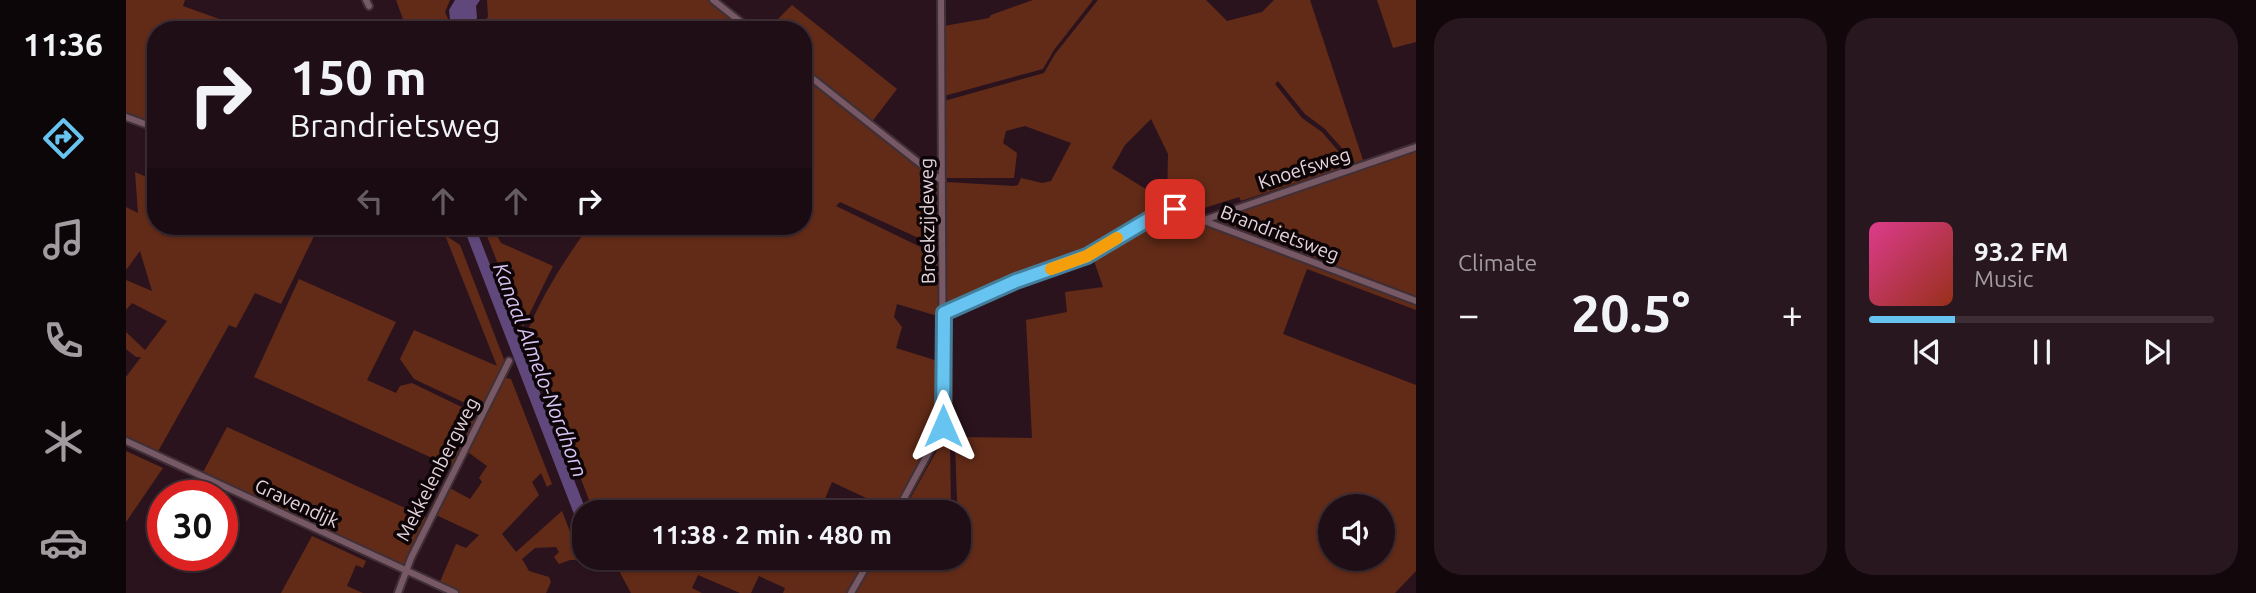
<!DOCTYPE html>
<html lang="en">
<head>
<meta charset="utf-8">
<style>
	body { margin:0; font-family:Ubuntu,sans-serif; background:#28171f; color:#f1f3f6; height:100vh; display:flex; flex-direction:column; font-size:26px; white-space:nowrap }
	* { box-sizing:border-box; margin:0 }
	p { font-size:23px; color:#a29ca1 }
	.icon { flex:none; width:38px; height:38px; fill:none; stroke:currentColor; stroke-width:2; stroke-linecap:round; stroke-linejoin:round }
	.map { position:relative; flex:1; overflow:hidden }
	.details { display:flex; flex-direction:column; gap:18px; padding:18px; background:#12080c; width:840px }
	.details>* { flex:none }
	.guide { position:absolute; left:21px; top:21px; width:665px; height:214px; border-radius:28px; box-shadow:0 2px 5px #0004,0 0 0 2px #3d2e35; background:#200e16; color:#f1f3f6; overflow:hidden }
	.tools { position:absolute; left:1192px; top:494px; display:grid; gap:14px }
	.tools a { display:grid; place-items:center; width:77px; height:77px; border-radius:50%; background:#200e16; box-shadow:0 2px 5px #0004,0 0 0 2px #3d2e35; font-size:35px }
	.speed { position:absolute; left:21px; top:480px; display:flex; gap:14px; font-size:35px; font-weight:700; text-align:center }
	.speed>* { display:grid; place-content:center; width:91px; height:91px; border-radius:50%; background:#200e16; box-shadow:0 2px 5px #0004,0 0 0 2px #3d2e35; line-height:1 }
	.speed .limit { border:10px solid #d22; background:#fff; color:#111 }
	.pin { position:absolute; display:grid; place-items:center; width:60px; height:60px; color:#fff; margin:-30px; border-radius:14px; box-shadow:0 4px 10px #0006 }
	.me { position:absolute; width:77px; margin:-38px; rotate:0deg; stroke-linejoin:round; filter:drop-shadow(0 0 5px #0008) }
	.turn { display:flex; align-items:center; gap:24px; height:147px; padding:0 28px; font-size:32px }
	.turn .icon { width:91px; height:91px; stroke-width:2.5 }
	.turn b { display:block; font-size:49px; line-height:60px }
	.lanes { display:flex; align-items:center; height:66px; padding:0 28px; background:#0003; justify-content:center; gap:35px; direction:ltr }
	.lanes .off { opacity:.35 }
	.big { font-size:52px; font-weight:700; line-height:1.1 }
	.details .tile { flex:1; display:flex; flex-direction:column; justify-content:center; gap:10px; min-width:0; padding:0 24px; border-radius:28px; background:#28171f }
	.song { display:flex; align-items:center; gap:21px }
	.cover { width:84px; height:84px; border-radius:10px; background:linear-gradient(135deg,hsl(330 70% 55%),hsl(10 70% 35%)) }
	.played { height:7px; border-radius:4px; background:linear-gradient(90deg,#67c4f0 25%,#3d2e35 25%) }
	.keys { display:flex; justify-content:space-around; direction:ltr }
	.heat { display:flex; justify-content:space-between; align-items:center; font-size:38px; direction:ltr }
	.details .tiles { flex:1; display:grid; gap:18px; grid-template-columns:repeat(2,1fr) }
	.trip { position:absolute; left:446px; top:500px; width:399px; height:70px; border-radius:28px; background:#200e16; box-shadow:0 2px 5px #0004,0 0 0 2px #3d2e35; font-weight:700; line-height:70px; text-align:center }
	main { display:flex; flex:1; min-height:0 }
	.tab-bar { display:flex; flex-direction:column; width:126px; justify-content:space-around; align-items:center; background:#0d0609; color:#a29ca1 }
	.tab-bar .icon { width:49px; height:49px }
	.tab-bar .current { color:#67c4f0 }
	.tab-bar b { font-size:32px; color:#f1f3f6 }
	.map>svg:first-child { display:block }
</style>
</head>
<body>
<main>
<nav class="tab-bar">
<b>11:36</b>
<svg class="icon current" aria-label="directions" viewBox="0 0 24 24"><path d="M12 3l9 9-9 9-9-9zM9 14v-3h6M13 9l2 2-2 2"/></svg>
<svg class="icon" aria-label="music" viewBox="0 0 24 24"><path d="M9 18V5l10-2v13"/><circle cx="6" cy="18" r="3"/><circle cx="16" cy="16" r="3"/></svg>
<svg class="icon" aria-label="phone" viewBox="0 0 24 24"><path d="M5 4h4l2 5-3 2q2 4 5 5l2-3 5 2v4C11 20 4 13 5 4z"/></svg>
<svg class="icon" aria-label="climate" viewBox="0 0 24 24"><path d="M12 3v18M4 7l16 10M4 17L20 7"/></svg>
<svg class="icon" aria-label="car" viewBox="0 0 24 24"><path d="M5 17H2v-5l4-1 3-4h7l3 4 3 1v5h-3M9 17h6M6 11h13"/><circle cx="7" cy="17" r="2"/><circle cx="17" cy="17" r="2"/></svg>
</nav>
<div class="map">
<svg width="1290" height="593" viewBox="0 0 1290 593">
	<rect width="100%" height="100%" fill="#2b131e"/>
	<path fill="#622b17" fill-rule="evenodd" d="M 0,0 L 59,0 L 57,6 L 124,30 L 30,30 L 30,126 L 0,115 Z
		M 270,0 L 324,0 L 319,12 L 327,30 L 281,30 Z
		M 361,0 L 582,0 L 622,30 L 350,30 L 362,17 Z
		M 907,0 L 967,0 L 928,50 L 917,69 L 818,96 L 818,26 L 863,18 L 865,15 Z
		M 972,0 L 1080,0 L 1101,21 L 1136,12 L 1148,0 L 1184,0 L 1237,160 L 1229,163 L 1199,129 L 1179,114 L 1152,81 L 1149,84 L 1176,118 L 1196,132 L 1224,165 L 1115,201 L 1113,197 L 1075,209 L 1073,215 L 1048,205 L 1041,206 L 1042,154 L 1025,119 L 999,145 L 986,168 L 1034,198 L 1035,209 L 964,250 L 913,268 L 827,307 L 820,306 L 820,182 L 888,186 L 892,185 L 895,178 L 916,183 L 925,181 L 945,143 L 899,126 L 880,131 L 877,143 L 891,153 L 888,178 L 820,178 L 818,177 L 818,101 L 918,73 L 929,54 Z
		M 1251,0 L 1290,0 L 1290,42 L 1267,48 Z
		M 666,5 L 771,89 L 745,123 L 677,71 L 677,30 L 641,30 Z
		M 677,75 L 812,183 L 812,247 L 714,202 L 710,206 L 813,256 L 815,317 L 771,304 L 768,317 L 776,327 L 770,348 L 815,362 L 816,422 L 770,512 L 706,482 L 693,513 L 468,513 L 400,335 C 416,295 438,261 463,226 L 677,226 Z
		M 1290,149 L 1290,296 L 1086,218 Z
		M 30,167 L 30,228 L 37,235 L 46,235 L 54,226 L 193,226 L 155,304 L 129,293 L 110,328 L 103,325 L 30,455 L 0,441 L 0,377 L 15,357 L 10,357 L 0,349 L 0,332 L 19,350 L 41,321 L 6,303 L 0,310 L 0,280 L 26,291 L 14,251 L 0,270 L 0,207 L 12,213 L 9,172 L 25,179 Z
		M 1042,211 L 1048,211 L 1290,303 L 1290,310 L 1181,269 L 1157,334 L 1290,385 L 1290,571 L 1269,593 L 729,593 L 750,558 L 833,558 L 829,443 L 822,429 L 822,314 L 826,312 L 827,437 L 906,438 L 900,320 L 941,312 L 939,292 L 977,287 L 966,255 ZM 1204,506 L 1256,506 L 1256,558 L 1204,558 Z
		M 357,226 L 366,226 L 375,243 L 427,266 L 397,327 Z
		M 319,235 L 334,245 L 379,362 L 354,410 L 288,379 L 274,359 L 288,330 L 371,366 Z
		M 173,279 L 270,322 L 241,380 L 270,393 L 274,386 L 286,383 L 352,415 L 326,467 L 128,377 Z
		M 376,377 L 385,379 L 426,484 L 421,487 L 415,473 L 406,482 L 413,495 L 376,534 L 390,552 L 436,511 L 455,560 L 444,560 L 433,564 L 428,557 L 433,552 L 430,547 L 409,548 L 396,559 L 403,571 L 423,577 L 425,582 L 420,593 L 334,593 L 313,584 L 330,544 L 340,548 L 353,535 L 308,514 L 322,487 L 344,499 L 356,482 L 353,478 L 361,466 L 339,450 Z
		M 101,427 L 301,518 L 280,566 L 75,476 Z
		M 819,436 L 824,443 L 825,513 L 776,513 Z
		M 0,451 L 37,468 L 0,522 Z
		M 186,536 L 240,561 L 237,568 L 230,565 L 221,586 L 237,593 L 155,593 Z
		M 486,558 L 743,558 L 723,593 L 657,593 L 659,588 L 633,576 L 625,593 L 614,593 L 572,575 L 566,588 L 576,593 L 505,593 Z"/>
	<path fill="#60487d" d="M 329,0 L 354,0 L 350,6 L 351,18 L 342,28 L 334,29 L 324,19 L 323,10 Z
		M 337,226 L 348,226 L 352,234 L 461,513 L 458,540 Z"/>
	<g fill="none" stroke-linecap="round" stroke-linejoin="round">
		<defs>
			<path id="minor" d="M 240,0 L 243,6
				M 587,0 L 625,30
				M 677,71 L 816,181
				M 0,117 L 30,128
				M 1078,220 L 1290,147
				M 818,313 L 890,281 L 961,255 L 1035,212 L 1049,210 L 1290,301
				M 0,441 L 329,593
				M 770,513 L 817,426 L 815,0
				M 272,593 L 285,558 L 383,361
				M 725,593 L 745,558"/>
		</defs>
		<use href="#minor" stroke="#402f36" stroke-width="10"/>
		<use href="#minor" stroke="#765965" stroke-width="6"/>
	</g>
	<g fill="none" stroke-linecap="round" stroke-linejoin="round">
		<defs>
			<path id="route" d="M 817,426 L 818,313 L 890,281 L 961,256 L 1035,212 L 1049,209"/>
		</defs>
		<use href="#route" stroke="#437f9c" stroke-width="18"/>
		<use href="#route" stroke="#67c4f0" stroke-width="12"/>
		<path stroke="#f59e0b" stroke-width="12" d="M 925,269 L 961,256 L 991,238"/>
	</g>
	<g text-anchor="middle" stroke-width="7" stroke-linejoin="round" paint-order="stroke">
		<g font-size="19" fill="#e5d4db" stroke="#0c0407">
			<text transform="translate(1178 168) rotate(-18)" y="7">Knoefsweg</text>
			<text transform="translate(801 221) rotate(-91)" y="7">Broekzijdeweg</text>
			<text transform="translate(1154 233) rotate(21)" y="7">Brandrietsweg</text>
			<text transform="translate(311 469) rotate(-63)" y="7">Mekkelenbergweg</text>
			<text transform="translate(171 503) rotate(25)" y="7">Gravendijk</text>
		</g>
		<g font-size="21" font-style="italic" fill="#d9c4f6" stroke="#0c0407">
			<text transform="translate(414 370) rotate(69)" y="7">Kanaal Almelo-Nordhorn</text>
		</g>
	</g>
</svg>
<div class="tools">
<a><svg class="icon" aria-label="sound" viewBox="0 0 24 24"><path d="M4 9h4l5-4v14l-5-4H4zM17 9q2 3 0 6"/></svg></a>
</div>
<div class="speed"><div class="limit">30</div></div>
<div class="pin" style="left:1049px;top:209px;background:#d93025"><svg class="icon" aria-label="arrive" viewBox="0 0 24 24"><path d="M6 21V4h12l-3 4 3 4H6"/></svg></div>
<svg class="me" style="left:817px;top:426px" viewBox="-20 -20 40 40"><path d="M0-17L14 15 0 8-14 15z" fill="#67c4f0" stroke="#fff" stroke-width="4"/></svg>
<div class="trip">11:38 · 2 min · 480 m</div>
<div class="guide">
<div class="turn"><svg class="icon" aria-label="right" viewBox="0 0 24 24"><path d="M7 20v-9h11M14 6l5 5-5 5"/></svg><div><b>150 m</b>Brandrietsweg</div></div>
<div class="lanes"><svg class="icon off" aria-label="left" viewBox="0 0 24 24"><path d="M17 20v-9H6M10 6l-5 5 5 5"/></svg><svg class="icon off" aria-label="ahead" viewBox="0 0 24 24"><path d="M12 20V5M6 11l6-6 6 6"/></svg><svg class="icon off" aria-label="ahead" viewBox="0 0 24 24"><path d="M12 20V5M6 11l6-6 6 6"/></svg><svg class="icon" aria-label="right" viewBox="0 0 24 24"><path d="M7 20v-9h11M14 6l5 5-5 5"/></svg></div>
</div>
</div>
<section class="details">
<div class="tiles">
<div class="tile"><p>Climate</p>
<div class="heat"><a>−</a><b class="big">20.5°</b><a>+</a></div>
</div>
<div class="tile">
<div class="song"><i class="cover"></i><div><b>93.2 FM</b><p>Music</p></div></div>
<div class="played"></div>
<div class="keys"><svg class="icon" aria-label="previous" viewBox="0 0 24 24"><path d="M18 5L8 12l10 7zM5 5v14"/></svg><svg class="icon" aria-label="pause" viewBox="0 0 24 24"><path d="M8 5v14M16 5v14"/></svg><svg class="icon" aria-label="next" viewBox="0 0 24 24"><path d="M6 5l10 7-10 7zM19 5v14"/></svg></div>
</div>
</div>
</section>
</main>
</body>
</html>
